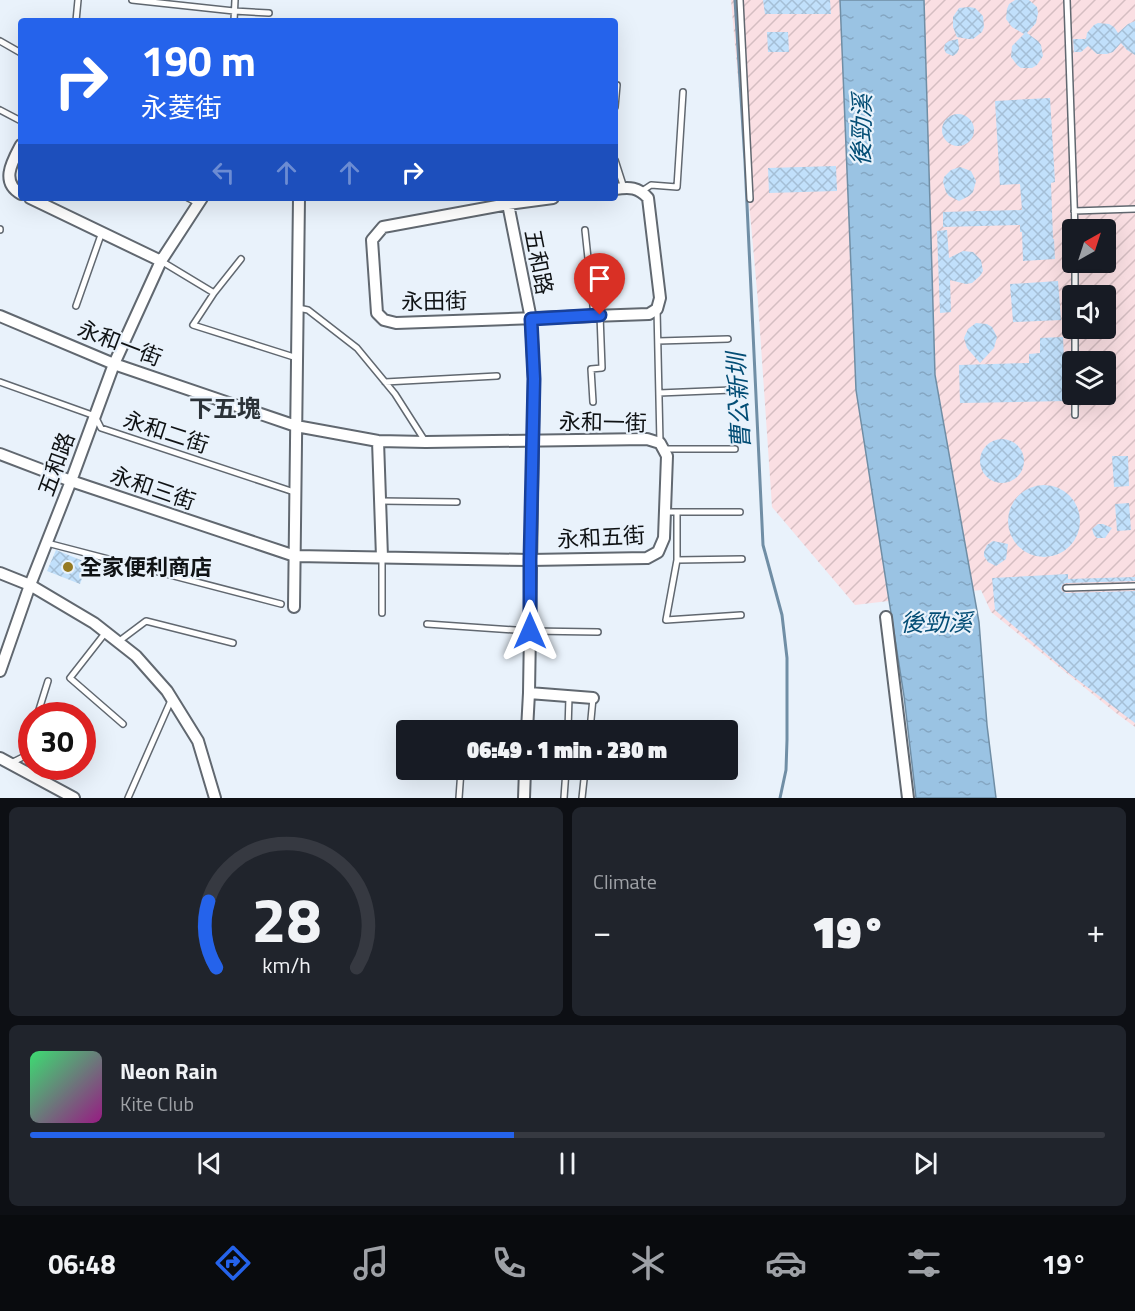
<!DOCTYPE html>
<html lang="en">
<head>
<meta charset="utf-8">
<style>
	body { margin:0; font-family:"Titillium Web","Noto Sans TC",sans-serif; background:#20242c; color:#f1f3f6; height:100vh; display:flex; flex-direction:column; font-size:22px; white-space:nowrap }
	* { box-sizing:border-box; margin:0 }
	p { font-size:20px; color:#9ea1a6 }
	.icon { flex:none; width:33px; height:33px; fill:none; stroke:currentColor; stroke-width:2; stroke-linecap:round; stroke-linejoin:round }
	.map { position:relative; height:798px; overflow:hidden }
	.drawer { display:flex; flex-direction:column; gap:9px; padding:9px; background:#0d0f14; flex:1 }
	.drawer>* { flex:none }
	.banner { position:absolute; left:18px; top:18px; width:600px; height:183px; border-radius:6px; box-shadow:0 6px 24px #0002; background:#2563eb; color:#fff; overflow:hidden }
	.needle { width:39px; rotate:39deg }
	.buttons { position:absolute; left:1062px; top:219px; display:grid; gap:12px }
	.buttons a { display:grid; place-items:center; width:54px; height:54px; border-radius:6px; background:#171b24; box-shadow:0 6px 24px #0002; font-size:30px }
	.speed { position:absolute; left:18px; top:702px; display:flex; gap:12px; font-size:30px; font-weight:700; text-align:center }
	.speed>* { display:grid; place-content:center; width:78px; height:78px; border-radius:50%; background:#171b24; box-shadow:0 6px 24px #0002; line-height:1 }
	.speed .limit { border:9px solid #d22; background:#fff; color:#111 }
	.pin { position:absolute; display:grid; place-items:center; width:51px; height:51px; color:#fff; margin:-62px -26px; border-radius:50% 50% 50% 0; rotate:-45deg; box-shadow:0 0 6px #0007 }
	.pin .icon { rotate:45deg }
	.me { position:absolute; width:66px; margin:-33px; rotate:0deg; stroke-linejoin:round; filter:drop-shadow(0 0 4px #0008) }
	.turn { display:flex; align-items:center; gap:21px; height:126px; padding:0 24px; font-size:27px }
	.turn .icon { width:78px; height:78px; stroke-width:2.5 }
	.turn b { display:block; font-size:42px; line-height:51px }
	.lanes { display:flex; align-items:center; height:57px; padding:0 24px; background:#0003; justify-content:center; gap:30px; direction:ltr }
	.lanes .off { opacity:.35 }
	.big { font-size:45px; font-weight:800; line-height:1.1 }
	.drawer .tile { flex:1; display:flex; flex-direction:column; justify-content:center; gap:9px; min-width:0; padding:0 21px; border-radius:9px; background:#20242c }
	.drawer .dial { align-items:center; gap:0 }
	.dial svg { height:156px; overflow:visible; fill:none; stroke:#363941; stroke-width:7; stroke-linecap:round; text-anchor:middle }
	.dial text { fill:#f1f3f6; stroke:none }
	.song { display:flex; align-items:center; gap:18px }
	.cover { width:72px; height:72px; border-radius:9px; background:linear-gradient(135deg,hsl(140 70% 55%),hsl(310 70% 35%)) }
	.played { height:6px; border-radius:3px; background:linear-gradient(90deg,#2563eb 45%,#363941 45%) }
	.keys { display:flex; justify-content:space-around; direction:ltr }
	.heat { display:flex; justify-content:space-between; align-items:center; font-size:33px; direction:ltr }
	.drawer .tiles { flex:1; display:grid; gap:9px; grid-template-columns:1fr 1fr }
	.tile:last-child { grid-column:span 2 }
	.trip { position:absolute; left:396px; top:720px; width:342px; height:60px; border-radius:6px; background:#171b24; box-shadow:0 6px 24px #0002; font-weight:800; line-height:60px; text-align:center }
	.dock { display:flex; height:96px; justify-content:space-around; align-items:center; background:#090b0e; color:#9ea1a6 }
	.dock .icon { width:42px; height:42px }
	.dock .on { color:#2563eb }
	.dock b { font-size:27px; color:#f1f3f6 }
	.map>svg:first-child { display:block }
</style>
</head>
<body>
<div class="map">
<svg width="1135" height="798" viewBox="0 0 1135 798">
	<defs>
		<pattern id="industrial-furrows" width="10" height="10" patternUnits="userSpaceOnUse" patternTransform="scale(1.5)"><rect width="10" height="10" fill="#fadfe3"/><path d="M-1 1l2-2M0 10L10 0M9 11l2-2" fill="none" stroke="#d5bec2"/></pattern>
		<pattern id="water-ripples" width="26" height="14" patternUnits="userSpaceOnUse" patternTransform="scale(1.5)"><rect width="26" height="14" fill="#9ac3e3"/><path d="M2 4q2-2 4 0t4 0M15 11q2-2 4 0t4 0" fill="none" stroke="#84a6c2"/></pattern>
		<pattern id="building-cross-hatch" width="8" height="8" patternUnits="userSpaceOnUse" patternTransform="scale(1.5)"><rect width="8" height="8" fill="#c1e0fb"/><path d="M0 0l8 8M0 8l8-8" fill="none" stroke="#a5bfd6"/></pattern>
	</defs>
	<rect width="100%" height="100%" fill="#e9f2fb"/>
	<path fill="url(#industrial-furrows)" fill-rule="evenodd" d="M 731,0 L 1135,0 L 1135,727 L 1116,713 L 991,612 L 981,590 L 855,605 L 772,507 L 758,302 ZM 1072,230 L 1106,230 L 1106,262 L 1072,262 ZM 1072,296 L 1106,296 L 1106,328 L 1072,328 ZM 1072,362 L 1106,362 L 1106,394 L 1072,394 Z"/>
	<path fill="url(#water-ripples)" stroke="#708ea5" stroke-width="1.5" d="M 840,0 L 924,0 L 935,375 L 979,622 L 987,725 L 996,798 L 916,798 L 904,696 L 856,390 Z"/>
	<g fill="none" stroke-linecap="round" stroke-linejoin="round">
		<path stroke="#708ea5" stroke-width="3" d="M 735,0 L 745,162 L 763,545 L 782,615 L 787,658 L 787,740 L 786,770 L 780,798"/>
	</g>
	<path fill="url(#building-cross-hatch)" d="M 763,0 L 830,0 L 831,14 L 765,14 Z
		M 1015,0 L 1029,0 L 1037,7 L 1038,13 L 1036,23 L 1027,33 L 1038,41 L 1041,45 L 1043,56 L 1037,65 L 1032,68 L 1021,68 L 1017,65 L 1011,57 L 1012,46 L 1024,34 L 1012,27 L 1006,19 L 1007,9 L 1009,4 Z
		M 969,7 L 975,8 L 983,16 L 984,27 L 982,32 L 973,39 L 968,39 L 957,37 L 953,27 L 953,17 L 959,8 Z
		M 1135,21 L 1135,55 L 1127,50 L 1121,43 L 1113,52 L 1107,54 L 1097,54 L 1088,46 L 1081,52 L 1074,52 L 1073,39 L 1086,39 L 1087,33 L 1094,25 L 1098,23 L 1109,24 L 1114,27 L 1118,33 L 1128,24 Z
		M 767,32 L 788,32 L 789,52 L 768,52 Z
		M 958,39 L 959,49 L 957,53 L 953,56 L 946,53 L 944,49 L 945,44 L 949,41 Z
		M 1050,98 L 1055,182 L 1051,183 L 1053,239 L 1054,239 L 1055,259 L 1023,261 L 1022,232 L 1020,232 L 1020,225 L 943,227 L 943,212 L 1022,210 L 1020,184 L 1000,185 L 995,101 Z
		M942 130a16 16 0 1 1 32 0a16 16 0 1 1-32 0Z
		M 836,166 L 837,191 L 769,193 L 768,168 Z
		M 960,167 L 971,171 L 976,181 L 973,192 L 969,196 L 959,201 L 949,196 L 946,192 L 943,182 L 944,177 L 951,170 Z
		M 947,230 L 949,258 L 963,251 L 973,252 L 981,260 L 983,271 L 980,276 L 972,283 L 966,284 L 950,280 L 951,312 L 940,313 L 937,231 Z
		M 1058,281 L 1061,320 L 1013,322 L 1010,284 Z
		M 976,323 L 987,324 L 992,327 L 997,337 L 994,348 L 980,363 L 967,348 L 964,338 L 968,329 Z
		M 1063,337 L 1066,401 L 960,403 L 959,365 L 1029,363 L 1029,354 L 1040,353 L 1040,338 Z
		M980 461a22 22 0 1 1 44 0a22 22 0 1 1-44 0Z
		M 1112,456 L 1128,456 L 1129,486 L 1114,487 Z
		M1008 521a36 36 0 1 1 72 0a36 36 0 1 1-72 0Z
		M 1129,503 L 1131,530 L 1117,531 L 1115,504 Z
		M 1098,524 L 1103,524 L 1112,528 L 1105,538 L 1097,538 L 1094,535 L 1092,529 Z
		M 993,541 L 1008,544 L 1006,559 L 996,566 L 988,562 L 984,556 L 984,552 L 987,545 Z
		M 56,550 L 88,563 L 80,584 L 47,571 Z
		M 1068,574 L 1068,579 L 1135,577 L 1135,581 L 1066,583 L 1063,584 L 1061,588 L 1062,591 L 1066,593 L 1135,591 L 1135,723 L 1070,674 L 995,610 L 992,578 Z"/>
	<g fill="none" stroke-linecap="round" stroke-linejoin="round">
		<defs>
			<path id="lane" d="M 132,0 L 234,11 L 269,13
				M 740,0 L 750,199
				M 1067,0 L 1075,230
				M 76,21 L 78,0
				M 234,21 L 235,0
				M 0,41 L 21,53
				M 615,107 L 617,85
				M 0,110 L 21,121
				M 615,160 L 624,188
				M 642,191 L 651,185 L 677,187 L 683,92
				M 188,198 L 198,203
				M 1074,211 L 1135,209
				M 0,230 L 0,229
				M 585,230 L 594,315
				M 241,259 L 214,293 L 193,325 L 297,358
				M 161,261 L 214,293
				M 1075,262 L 1075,296
				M 76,306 L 102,232
				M 298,308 L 308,310 L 357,348 L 395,394 L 425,441
				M 657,309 L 660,443
				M 1075,328 L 1075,362
				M 658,341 L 728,339
				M 0,382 L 95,416 L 101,428 L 294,492
				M 385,382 L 497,376
				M 659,393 L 732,390
				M 1075,394 L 1075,415
				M 593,402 L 591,369 L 602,368 L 600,315
				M 663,449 L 735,449
				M 380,501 L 457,502
				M 665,512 L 740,512
				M 677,512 L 677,560 L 666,620 L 741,615
				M 47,543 L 281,604
				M 677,560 L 742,559
				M 1066,588 L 1135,586
				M 382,613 L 382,558
				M 427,624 L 530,631 L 598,632
				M 106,632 L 70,678 L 123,724
				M 118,642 L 146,621 L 233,643
				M 37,716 L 48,681
				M 568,730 L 569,697
				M 590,730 L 593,698
				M 11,763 L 25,756 L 32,734
				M 128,798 L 172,698
				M 459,798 L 461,770
				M 564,798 L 566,770
				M 582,798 L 585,770"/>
			<path id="street" d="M 21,145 C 12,162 0,182 21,194
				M 30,198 L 161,261
				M 504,198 L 508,204 L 531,319 L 534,379 L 529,693 L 527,730
				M 553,198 L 508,204 L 383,227 L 372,240 L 377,313 L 384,320 L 396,323 L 649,314 L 657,309 L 660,298 L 648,198 C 638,187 630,187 615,189
				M 0,316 L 114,364 L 296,426 L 378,441 L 426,442 L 647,439 L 660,443 L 667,456 L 664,538 L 658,552 L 647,558 L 530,560 L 295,556 L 71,481 L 0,454
				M 378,441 L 382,557
				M 0,573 L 30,585 L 94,623 L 136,656 L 167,691 L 198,741 L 215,798
				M 294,607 L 299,198
				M 886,617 L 908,798
				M 0,671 L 30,585 L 71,481 L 114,364 L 161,261 L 202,198
				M 529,693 L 593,698
				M 0,758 L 74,798
				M 524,798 L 525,770"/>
		</defs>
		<use href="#lane" stroke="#616870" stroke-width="8"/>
		<use href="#street" stroke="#616870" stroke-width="14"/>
		<use href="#lane" stroke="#fff" stroke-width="5"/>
		<use href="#street" stroke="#fff" stroke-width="10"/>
	</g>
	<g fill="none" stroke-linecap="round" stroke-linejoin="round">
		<defs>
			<path id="route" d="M 530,631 L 530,560 L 534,379 L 531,319 L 600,315"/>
		</defs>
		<use href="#route" stroke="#184099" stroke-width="15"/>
		<use href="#route" stroke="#2563eb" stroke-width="10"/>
	</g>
	<circle fill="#967a22" stroke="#e9f2fb" stroke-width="2" cx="68" cy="567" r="6"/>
	<g text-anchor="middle" stroke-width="4.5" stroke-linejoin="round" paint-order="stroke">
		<g font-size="22" fill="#0f1214" stroke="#e9f2fb">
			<text transform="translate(539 262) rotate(79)" y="8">五和路</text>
			<text transform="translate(434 301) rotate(-1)" y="8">永田街</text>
			<text transform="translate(120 343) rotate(21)" y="8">永和一街</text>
			<text transform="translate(603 422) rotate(1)" y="8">永和一街</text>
			<text transform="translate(166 432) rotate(18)" y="8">永和二街</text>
			<text transform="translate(56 464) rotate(-70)" y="8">五和路</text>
			<text transform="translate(153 488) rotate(19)" y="8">永和三街</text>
			<text transform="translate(601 537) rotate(-3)" y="8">永和五街</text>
		</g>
		<g font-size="22" font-weight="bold" fill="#0f1214" stroke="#e9f2fb" text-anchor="start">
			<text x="80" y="575">全家便利商店</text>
		</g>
		<g font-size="24" font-style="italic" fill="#034d75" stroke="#e9f2fb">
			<text transform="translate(862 130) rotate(-89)" y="8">後勁溪</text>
			<text transform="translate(739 401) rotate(-93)" y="8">曹公新圳</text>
			<text x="936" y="631">後勁溪</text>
		</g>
		<g font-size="24" font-weight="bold" fill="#2b3238" stroke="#e9f2fb">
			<text x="225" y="417">下五塊</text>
		</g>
	</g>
</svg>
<div class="buttons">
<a><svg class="needle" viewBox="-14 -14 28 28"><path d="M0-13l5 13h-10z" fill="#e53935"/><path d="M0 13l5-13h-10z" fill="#9ea1a6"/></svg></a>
<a><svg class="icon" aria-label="sound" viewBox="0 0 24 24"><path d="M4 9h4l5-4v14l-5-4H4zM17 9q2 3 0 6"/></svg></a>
<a><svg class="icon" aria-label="layers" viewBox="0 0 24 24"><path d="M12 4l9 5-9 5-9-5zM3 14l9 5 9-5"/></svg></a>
</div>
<div class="speed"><div class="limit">30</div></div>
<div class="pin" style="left:600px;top:315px;background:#d93025"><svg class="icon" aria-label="arrive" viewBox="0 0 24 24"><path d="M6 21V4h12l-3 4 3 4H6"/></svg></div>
<svg class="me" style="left:530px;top:631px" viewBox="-20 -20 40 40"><path d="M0-17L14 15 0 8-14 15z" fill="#2563eb" stroke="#fff" stroke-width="4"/></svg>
<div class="trip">06:49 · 1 min · 230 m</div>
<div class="banner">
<div class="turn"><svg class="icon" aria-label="right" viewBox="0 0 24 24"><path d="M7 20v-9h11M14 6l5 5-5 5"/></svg><div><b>190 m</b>永菱街</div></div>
<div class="lanes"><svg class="icon off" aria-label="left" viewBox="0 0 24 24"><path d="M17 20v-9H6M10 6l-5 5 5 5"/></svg><svg class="icon off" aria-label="ahead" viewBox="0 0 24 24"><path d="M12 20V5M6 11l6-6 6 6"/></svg><svg class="icon off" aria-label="ahead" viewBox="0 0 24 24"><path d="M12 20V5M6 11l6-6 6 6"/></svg><svg class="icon" aria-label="right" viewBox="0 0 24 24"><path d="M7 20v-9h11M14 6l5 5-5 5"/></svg></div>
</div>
</div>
<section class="drawer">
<div class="tiles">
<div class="tile dial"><svg viewBox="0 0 100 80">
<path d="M14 69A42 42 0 1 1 86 69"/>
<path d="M14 69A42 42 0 0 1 10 35" stroke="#2563eb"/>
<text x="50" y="56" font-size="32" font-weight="700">28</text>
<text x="50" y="72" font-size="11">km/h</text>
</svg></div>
<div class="tile"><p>Climate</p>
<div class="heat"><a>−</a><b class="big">19°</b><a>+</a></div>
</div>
<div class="tile">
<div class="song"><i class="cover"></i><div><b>Neon Rain</b><p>Kite Club</p></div></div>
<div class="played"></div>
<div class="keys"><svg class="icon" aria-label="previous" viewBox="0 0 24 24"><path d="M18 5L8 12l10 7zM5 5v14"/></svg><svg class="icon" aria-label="pause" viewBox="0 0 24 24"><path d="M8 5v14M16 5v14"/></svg><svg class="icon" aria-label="next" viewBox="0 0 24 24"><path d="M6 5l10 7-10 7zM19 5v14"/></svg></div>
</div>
</div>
</section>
<nav class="dock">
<b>06:48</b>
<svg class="icon on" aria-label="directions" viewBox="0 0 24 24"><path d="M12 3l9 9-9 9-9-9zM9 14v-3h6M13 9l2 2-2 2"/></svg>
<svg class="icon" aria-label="music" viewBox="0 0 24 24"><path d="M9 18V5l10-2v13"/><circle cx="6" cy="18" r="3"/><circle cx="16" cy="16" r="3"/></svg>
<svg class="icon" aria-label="phone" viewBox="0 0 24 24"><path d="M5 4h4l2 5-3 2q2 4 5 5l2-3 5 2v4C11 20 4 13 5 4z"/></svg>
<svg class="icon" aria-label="climate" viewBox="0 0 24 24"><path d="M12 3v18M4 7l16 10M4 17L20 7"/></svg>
<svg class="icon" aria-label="car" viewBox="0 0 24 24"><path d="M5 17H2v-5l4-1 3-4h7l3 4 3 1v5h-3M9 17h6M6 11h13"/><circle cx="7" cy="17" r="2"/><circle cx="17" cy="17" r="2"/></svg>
<svg class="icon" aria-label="filters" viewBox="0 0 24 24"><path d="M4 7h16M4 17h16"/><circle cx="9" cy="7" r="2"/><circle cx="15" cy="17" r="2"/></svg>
<b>19°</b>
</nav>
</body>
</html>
